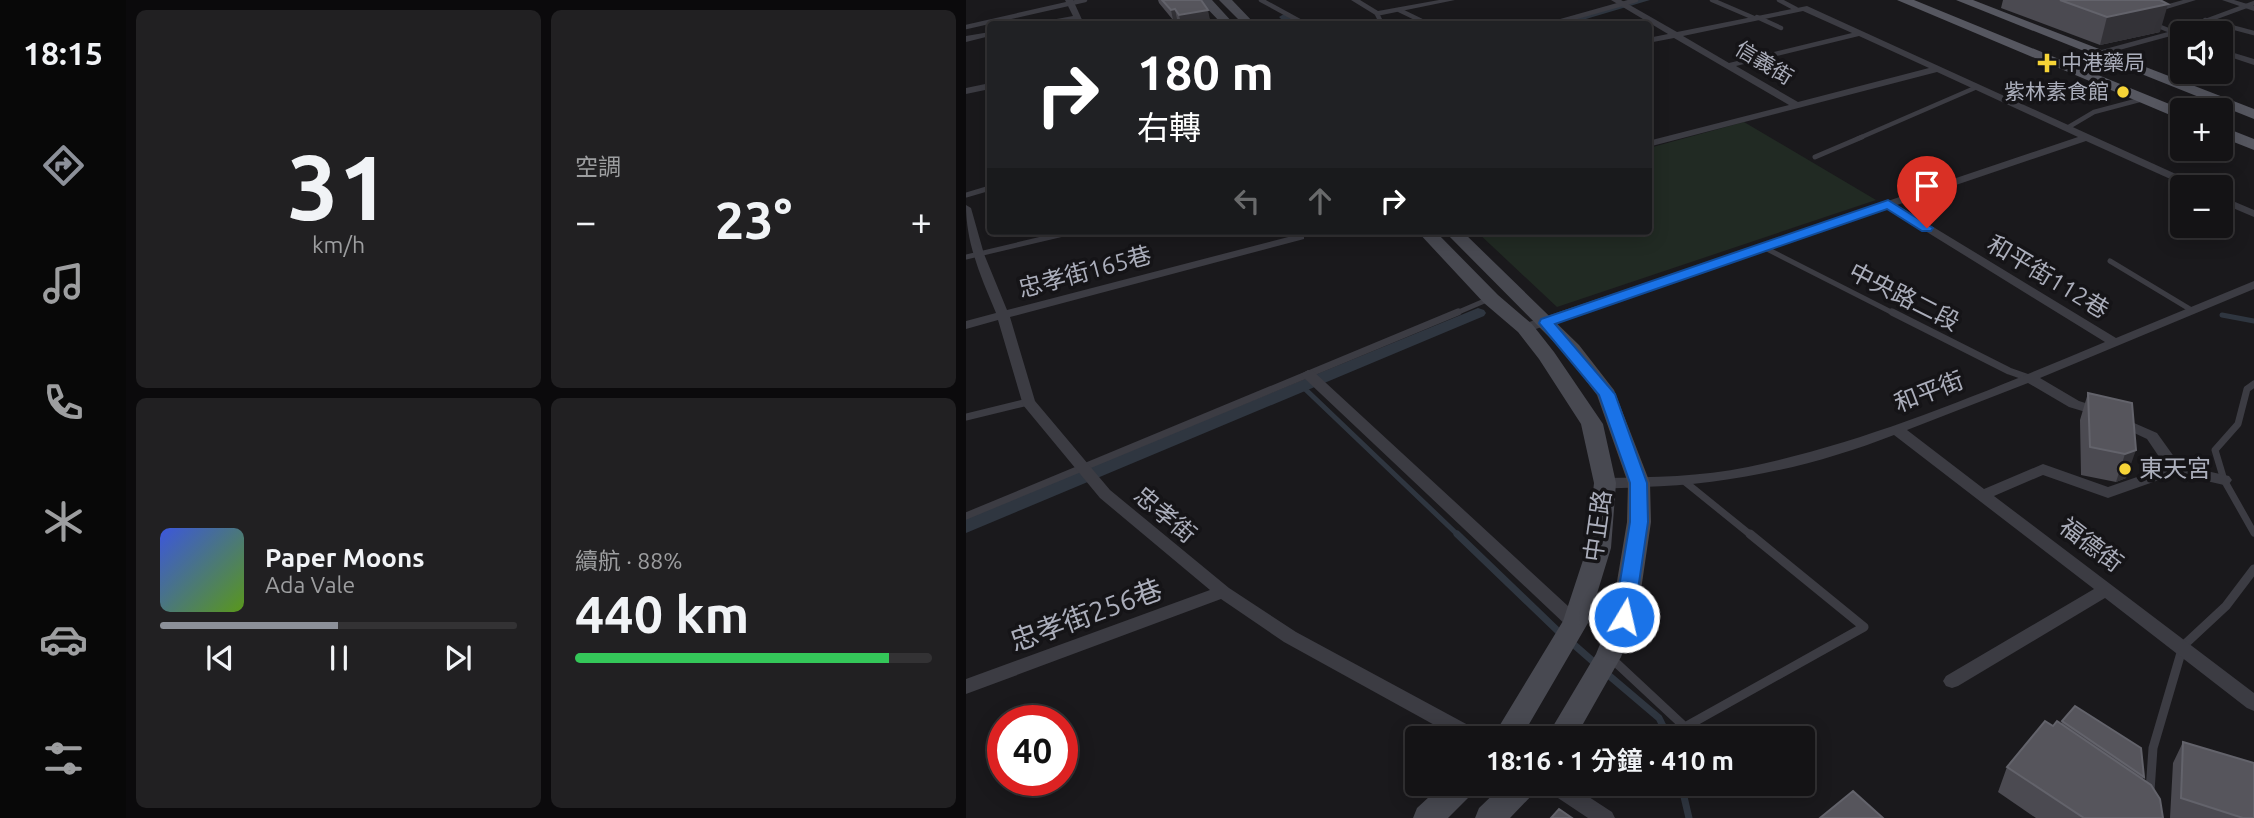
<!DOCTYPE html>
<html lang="zh-TW">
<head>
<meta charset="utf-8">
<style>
	body { margin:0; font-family:Ubuntu,"Noto Sans TC",sans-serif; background:#212022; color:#f1f3f6; height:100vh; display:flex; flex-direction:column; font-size:26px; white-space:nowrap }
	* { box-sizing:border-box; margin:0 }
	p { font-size:23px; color:#9d9ea0 }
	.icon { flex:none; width:38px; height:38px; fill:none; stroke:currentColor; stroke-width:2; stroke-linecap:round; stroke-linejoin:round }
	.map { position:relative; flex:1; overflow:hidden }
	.details { display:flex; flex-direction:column; gap:10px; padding:10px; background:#0b0a0c; width:840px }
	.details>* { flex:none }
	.hud { position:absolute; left:21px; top:21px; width:665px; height:214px; border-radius:7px; box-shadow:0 4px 18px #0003,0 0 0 2px #333234; background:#202124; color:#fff; overflow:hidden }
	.fabs { position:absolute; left:1204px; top:21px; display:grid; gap:14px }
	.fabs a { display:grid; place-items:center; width:63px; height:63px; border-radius:7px; background:#141315; box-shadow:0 4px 18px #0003,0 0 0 2px #333234; font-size:35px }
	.speed { position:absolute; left:21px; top:705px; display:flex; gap:14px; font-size:35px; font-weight:700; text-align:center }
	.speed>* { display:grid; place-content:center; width:91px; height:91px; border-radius:50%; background:#141315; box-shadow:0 4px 18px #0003,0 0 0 2px #333234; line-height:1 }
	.speed .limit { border:10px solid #d22; background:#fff; color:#111 }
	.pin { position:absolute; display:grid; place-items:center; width:60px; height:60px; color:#fff; margin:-72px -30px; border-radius:50% 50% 50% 0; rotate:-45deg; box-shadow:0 0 7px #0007 }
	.pin .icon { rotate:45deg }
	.me { position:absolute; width:77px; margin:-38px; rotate:9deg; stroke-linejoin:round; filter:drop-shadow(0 0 5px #0008) }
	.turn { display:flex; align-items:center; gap:24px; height:147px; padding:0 35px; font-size:32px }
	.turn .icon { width:91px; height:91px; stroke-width:2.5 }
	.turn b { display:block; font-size:49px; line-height:60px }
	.lanes { display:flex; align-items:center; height:66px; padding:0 35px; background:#0003; justify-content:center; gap:35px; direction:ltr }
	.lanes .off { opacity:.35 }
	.big { font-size:52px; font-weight:600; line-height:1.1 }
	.details .tile { flex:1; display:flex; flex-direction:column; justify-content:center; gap:10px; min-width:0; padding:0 24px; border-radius:10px; background:#212022 }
	.details .dial { align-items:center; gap:0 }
	.dial b { font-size:91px; line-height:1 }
	.song { display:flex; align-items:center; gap:21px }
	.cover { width:84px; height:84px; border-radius:10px; background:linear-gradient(135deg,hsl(230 70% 55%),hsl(90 70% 35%)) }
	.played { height:7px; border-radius:4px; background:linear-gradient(90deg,#8c9099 50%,#333234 50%) }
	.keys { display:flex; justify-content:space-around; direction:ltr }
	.heat { display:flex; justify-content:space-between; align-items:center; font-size:38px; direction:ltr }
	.charge { height:10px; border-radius:5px; background:linear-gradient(90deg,#34c759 88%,#333234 0) }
	.details .tiles { flex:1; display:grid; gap:10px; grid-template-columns:repeat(2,1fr) }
	.trip { position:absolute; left:439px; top:726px; width:410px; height:70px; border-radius:7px; background:#141315; box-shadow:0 4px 18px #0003,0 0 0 2px #333234; font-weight:600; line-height:70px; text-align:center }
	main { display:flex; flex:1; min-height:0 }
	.dock { display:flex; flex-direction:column; width:126px; justify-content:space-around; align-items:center; background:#080808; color:#9d9ea0 }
	.dock .icon { width:49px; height:49px }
	.dock .active { color:#8c9099 }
	.dock b { font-size:32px; color:#f1f3f6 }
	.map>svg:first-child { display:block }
</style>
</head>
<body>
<main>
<nav class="dock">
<b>18:15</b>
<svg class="icon active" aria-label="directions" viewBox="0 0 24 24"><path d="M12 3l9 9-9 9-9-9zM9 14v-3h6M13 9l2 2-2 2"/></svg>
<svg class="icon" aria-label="music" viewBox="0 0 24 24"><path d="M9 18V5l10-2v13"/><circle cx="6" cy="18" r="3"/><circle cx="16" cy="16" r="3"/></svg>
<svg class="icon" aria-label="phone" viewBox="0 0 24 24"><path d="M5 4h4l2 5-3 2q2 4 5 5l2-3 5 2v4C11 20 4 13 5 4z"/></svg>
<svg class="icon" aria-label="climate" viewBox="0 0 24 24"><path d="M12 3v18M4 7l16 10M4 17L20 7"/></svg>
<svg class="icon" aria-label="car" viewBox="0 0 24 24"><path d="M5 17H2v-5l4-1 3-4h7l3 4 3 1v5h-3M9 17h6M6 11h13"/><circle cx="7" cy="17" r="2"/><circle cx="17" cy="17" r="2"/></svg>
<svg class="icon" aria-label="filters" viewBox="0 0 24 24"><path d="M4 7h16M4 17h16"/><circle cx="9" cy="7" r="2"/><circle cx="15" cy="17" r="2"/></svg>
</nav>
<section class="details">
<div class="tiles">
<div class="tile dial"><b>31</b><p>km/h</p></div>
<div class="tile"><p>空調</p>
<div class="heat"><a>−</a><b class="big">23°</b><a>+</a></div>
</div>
<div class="tile">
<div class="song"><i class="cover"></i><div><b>Paper Moons</b><p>Ada Vale</p></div></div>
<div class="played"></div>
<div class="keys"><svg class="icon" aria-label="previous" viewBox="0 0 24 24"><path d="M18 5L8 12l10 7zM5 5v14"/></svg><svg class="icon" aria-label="pause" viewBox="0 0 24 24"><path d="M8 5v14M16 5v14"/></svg><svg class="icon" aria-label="next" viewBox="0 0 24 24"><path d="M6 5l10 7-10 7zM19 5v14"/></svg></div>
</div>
<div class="tile"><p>續航 · 88%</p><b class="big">440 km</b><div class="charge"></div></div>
</div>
</section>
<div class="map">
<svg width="1288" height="818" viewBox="0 0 1288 818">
	<rect width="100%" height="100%" fill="#1a191c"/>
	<path fill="#212a23" d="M 778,122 L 910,200 L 591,307 L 510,231 L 682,231 L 683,148 Z"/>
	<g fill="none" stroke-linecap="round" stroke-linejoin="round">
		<path stroke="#2f3640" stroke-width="5" d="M 1256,315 L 1288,321
			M 337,387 L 493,536"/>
		<path stroke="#2f3640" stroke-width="7" d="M 491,534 L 595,634
			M 606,643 L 630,664
			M 640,673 L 693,718 L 703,738
			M 715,784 L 723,818"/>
		<path fill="#2f3640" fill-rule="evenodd" d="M 668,0 L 684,0 L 603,24 L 589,24 Z
			M 318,14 L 336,22 L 337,24 C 328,25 320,24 313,17 Z
			M 512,308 L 518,310 L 520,313 L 518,316 L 0,533 L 0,518 Z"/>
		<path stroke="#3c3c43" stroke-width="4.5" d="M 295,0 L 339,24
			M 746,0 L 788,18
			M 813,0 L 830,9
			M 433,10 L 462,24
			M 411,14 L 416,24
			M 791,17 L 815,28
			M 1239,20 L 1288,33
			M 585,24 L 670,0
			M 0,27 L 119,0
			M 1093,64 L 1207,33 L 1288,3
			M 1101,128 L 1128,112 L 1177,99
			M 891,139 L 1011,87"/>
		<path stroke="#3c3c43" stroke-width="5" d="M 849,157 L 896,137
			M 0,195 L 24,188
			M 797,247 L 929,314
			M 0,257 L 110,231
			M 1144,261 L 1227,311
			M 488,314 L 523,299"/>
		<path stroke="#3c3c43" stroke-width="7" d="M 926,312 L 1043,371 L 1063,378
			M 1288,384 L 1281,389 L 1272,424 L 1249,450 L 1258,480 L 1288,533
			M 0,417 L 62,402
			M 718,481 L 786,536
			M 0,516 L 492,312"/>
		<path stroke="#3c3c43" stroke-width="9" d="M 645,658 L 719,727 L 898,627 L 784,534
			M 1184,791 L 1187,748 L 1217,646 L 1260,606 L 1288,569"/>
		<path fill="#3c3c43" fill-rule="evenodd" d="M 99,0 L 107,0 L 118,24 L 112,24 L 110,20 L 70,24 L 74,22 L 107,16 Z
			M 385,0 L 394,0 L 412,11 L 473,0 L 489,0 L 411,16 Z
			M 645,0 L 655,0 L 711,32 L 841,6 L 1234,185 L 1235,187 L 1222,187 L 1120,141 L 931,205 L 1150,338 L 1288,281 L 1288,289 L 1074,378 L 1113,401 L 1138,409 L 1140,412 L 1138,415 L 1133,416 L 1103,407 L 1062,383 L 941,430 L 1018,489 L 1077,464 L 1142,487 L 1200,467 L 1181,439 L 1147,423 L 1145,420 L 1152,416 L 1191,433 L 1214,465 L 1263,476 L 1266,480 L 1263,484 L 1258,485 L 1210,474 L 1142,498 L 1077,475 L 1028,496 L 1288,693 L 1288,711 L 1281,708 L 1139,598 L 992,686 L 986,688 L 980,686 L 977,681 L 980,676 L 1128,589 L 928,435 C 849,466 762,485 677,487 C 663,487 647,490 634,487 L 631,483 L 639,478 C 687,477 735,477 782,467 C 906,441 1023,390 1139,342 L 922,208 L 564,331 L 554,331 L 553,328 L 554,325 L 1112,137 L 971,72 L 682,147 L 682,141 L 823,105 L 708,38 L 682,43 L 682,38 L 702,34 ZM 837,11 L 886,33 L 763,63 L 717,36 ZM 893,36 L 963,68 L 832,102 L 770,66 Z
			M 1217,0 L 1230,0 L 1181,15 L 1180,19 L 1216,33 L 1216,38 L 1172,20 L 1174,12 Z
			M 1256,0 L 1268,0 L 1288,6 L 1288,11 Z
			M 24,32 L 24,36 L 0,42 L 0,36 Z
			M 1255,49 L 1288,59 L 1288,65 L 1255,54 Z
			M 24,83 L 24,89 L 0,94 L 0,88 Z
			M 1255,196 L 1288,210 L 1288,217 L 1255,203 Z
			M 0,205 L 5,208 L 18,254 L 41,310 L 330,235 L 338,235 L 338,239 L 44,317 L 69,401 L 144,490 L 263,588 L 330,632 L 515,732 L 517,738 L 492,738 L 318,642 L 255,599 L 0,694 L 0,679 L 244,590 L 134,498 L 57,405 L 32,320 L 0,329 L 0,321 L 30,313 C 15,277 0,244 0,205 Z
			M 342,370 L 347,371 L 615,618 L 618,623 L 615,628 L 609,630 L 603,628 L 337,377 L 335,374 Z
			M 577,784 L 603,784 L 646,812 L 649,818 L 622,818 L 580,790 Z"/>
		<path fill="#484951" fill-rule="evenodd" d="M 233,0 L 246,0 L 268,24 L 256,24 Z
			M 253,0 L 266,0 L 289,24 L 277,24 Z
			M 451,231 L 469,231 L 532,295 L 566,324 L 588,352 L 637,424 L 650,483 L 645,548 L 622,623 L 555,738 L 526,738 L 597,621 L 621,548 L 628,483 L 615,424 L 573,359 L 552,332 L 518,303 Z
			M 478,231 L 496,231 L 613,345 L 648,390 L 684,483 L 685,522 L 671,617 L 655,657 L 609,738 L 580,738 L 630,654 L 645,617 L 661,522 L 662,483 L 631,395 L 599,353 Z
			M 477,784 L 512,784 L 507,793 L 482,818 L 447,818 L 451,808 Z
			M 538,784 L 573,784 L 568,793 L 544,818 L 509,818 L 513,808 Z"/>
		<path fill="#565760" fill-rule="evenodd" d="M 931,0 L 948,0 L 1218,110 L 1216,120 Z
			M 990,0 L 1007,0 L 1288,109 L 1288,119 Z
			M 1255,126 L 1288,139 L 1288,150 L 1255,137 Z"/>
	</g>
	<path fill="#4b4a51" d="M 192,0 L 235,0 L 244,20 L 215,24 L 211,19 L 207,20 L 193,3 Z
		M 1037,0 L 1194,0 L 1194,32 L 1134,45 L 1035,8 Z
		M 1122,393 L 1166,403 L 1160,478 L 1150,482 L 1115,475 L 1114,420 Z
		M 1096,721 L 1178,777 L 1177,779 L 1197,818 L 1070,818 L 1032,792 L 1041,767 L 1087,726 L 1095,724 Z
		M 1217,742 L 1288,818 L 1204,818 L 1207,763 Z"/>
	<path fill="#333237" d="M 1202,4 L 1194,32 L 1134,45 L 1141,17 Z
		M 209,9 L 211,19 L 207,20 L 205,10 Z
		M 242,10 L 244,20 L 215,24 L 213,15 Z
		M 1170,450 L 1160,478 L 1150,482 L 1159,454 Z"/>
	<path fill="#56555c" stroke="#63636b" stroke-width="2" d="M 196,0 L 235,0 L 242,10 L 213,15 L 209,9 L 205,10 Z
		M 1094,0 L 1194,0 L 1202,4 L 1141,17 Z
		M 1122,393 L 1166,403 L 1170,450 L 1159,454 L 1124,447 Z
		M 1109,706 L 1175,748 L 1178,777 L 1096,721 Z
		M 1079,721 L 1087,726 L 1091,721 L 1185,785 L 1194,799 L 1197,818 L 1118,818 L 1041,767 Z
		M 1217,742 L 1288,763 L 1288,818 L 1277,818 L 1215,798 Z
		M 887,791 L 917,818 L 854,818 Z
		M 593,809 L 606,818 L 585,818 Z"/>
	<path fill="#1a73e8" stroke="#114b97" stroke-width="2" d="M 922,200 L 967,228 L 965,231 L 956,231 L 921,209 L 589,324 L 649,394 L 681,483 L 682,522 L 668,617 L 665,623 L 658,625 L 651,623 L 648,617 L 664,522 L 664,483 L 633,395 L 573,323 L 575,319 Z"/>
	<g fill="#f6d437" stroke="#151417" stroke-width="2.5">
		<path d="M1077.5 52.5h7v7h7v7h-7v7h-7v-7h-7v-7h7z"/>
		<circle cx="1157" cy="92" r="7"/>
		<circle cx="1159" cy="469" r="7"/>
	</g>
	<g text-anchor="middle" stroke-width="7" stroke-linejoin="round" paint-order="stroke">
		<g font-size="21" fill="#abaebb" stroke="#151417">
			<text transform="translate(798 63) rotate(31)" y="7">信義街</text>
		</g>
		<g font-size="21" fill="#abaebb" stroke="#151417" text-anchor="start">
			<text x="1095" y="70">中港藥局</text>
			<text x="1143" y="99" text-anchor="end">紫林素食館</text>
		</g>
		<g font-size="24" fill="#abaebb" stroke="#151417">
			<text transform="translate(119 272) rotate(-15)" y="8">忠孝街165巷</text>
			<text transform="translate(1082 277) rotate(31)" y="8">和平街112巷</text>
			<text transform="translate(938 297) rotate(27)" y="8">中央路二段</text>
			<text transform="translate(963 392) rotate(-21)" y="8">和平街</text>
			<text transform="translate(199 515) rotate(40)" y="8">忠孝街</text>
			<text transform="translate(632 526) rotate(-82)" y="8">中正路</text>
			<text transform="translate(1125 545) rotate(37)" y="8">福德街</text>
		</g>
		<g font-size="24" fill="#abaebb" stroke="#151417" text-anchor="start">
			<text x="1173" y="477">東天宮</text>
		</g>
		<g font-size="28" fill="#abaebb" stroke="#151417">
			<text transform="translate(120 615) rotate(-20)" y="10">忠孝街256巷</text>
		</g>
	</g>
</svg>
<div class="fabs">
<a><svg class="icon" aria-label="sound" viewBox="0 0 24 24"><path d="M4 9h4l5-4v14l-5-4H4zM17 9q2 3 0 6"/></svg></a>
<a>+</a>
<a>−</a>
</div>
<div class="speed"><div class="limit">40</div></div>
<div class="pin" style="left:961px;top:228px;background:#d93025"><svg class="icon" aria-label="arrive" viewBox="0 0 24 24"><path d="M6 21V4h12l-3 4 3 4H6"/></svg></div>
<svg class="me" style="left:658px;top:617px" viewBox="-20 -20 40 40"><circle r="17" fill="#1a73e8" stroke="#fff" stroke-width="3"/><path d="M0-11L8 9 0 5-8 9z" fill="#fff"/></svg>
<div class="trip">18:16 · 1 分鐘 · 410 m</div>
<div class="hud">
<div class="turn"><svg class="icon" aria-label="right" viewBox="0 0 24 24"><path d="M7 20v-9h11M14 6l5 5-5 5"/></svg><div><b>180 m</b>右轉</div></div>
<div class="lanes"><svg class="icon off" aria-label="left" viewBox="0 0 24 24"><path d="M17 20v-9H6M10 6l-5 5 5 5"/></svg><svg class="icon off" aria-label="ahead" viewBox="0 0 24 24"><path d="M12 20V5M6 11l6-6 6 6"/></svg><svg class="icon" aria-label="right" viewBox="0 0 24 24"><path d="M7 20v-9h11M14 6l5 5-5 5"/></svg></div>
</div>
</div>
</main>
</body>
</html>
